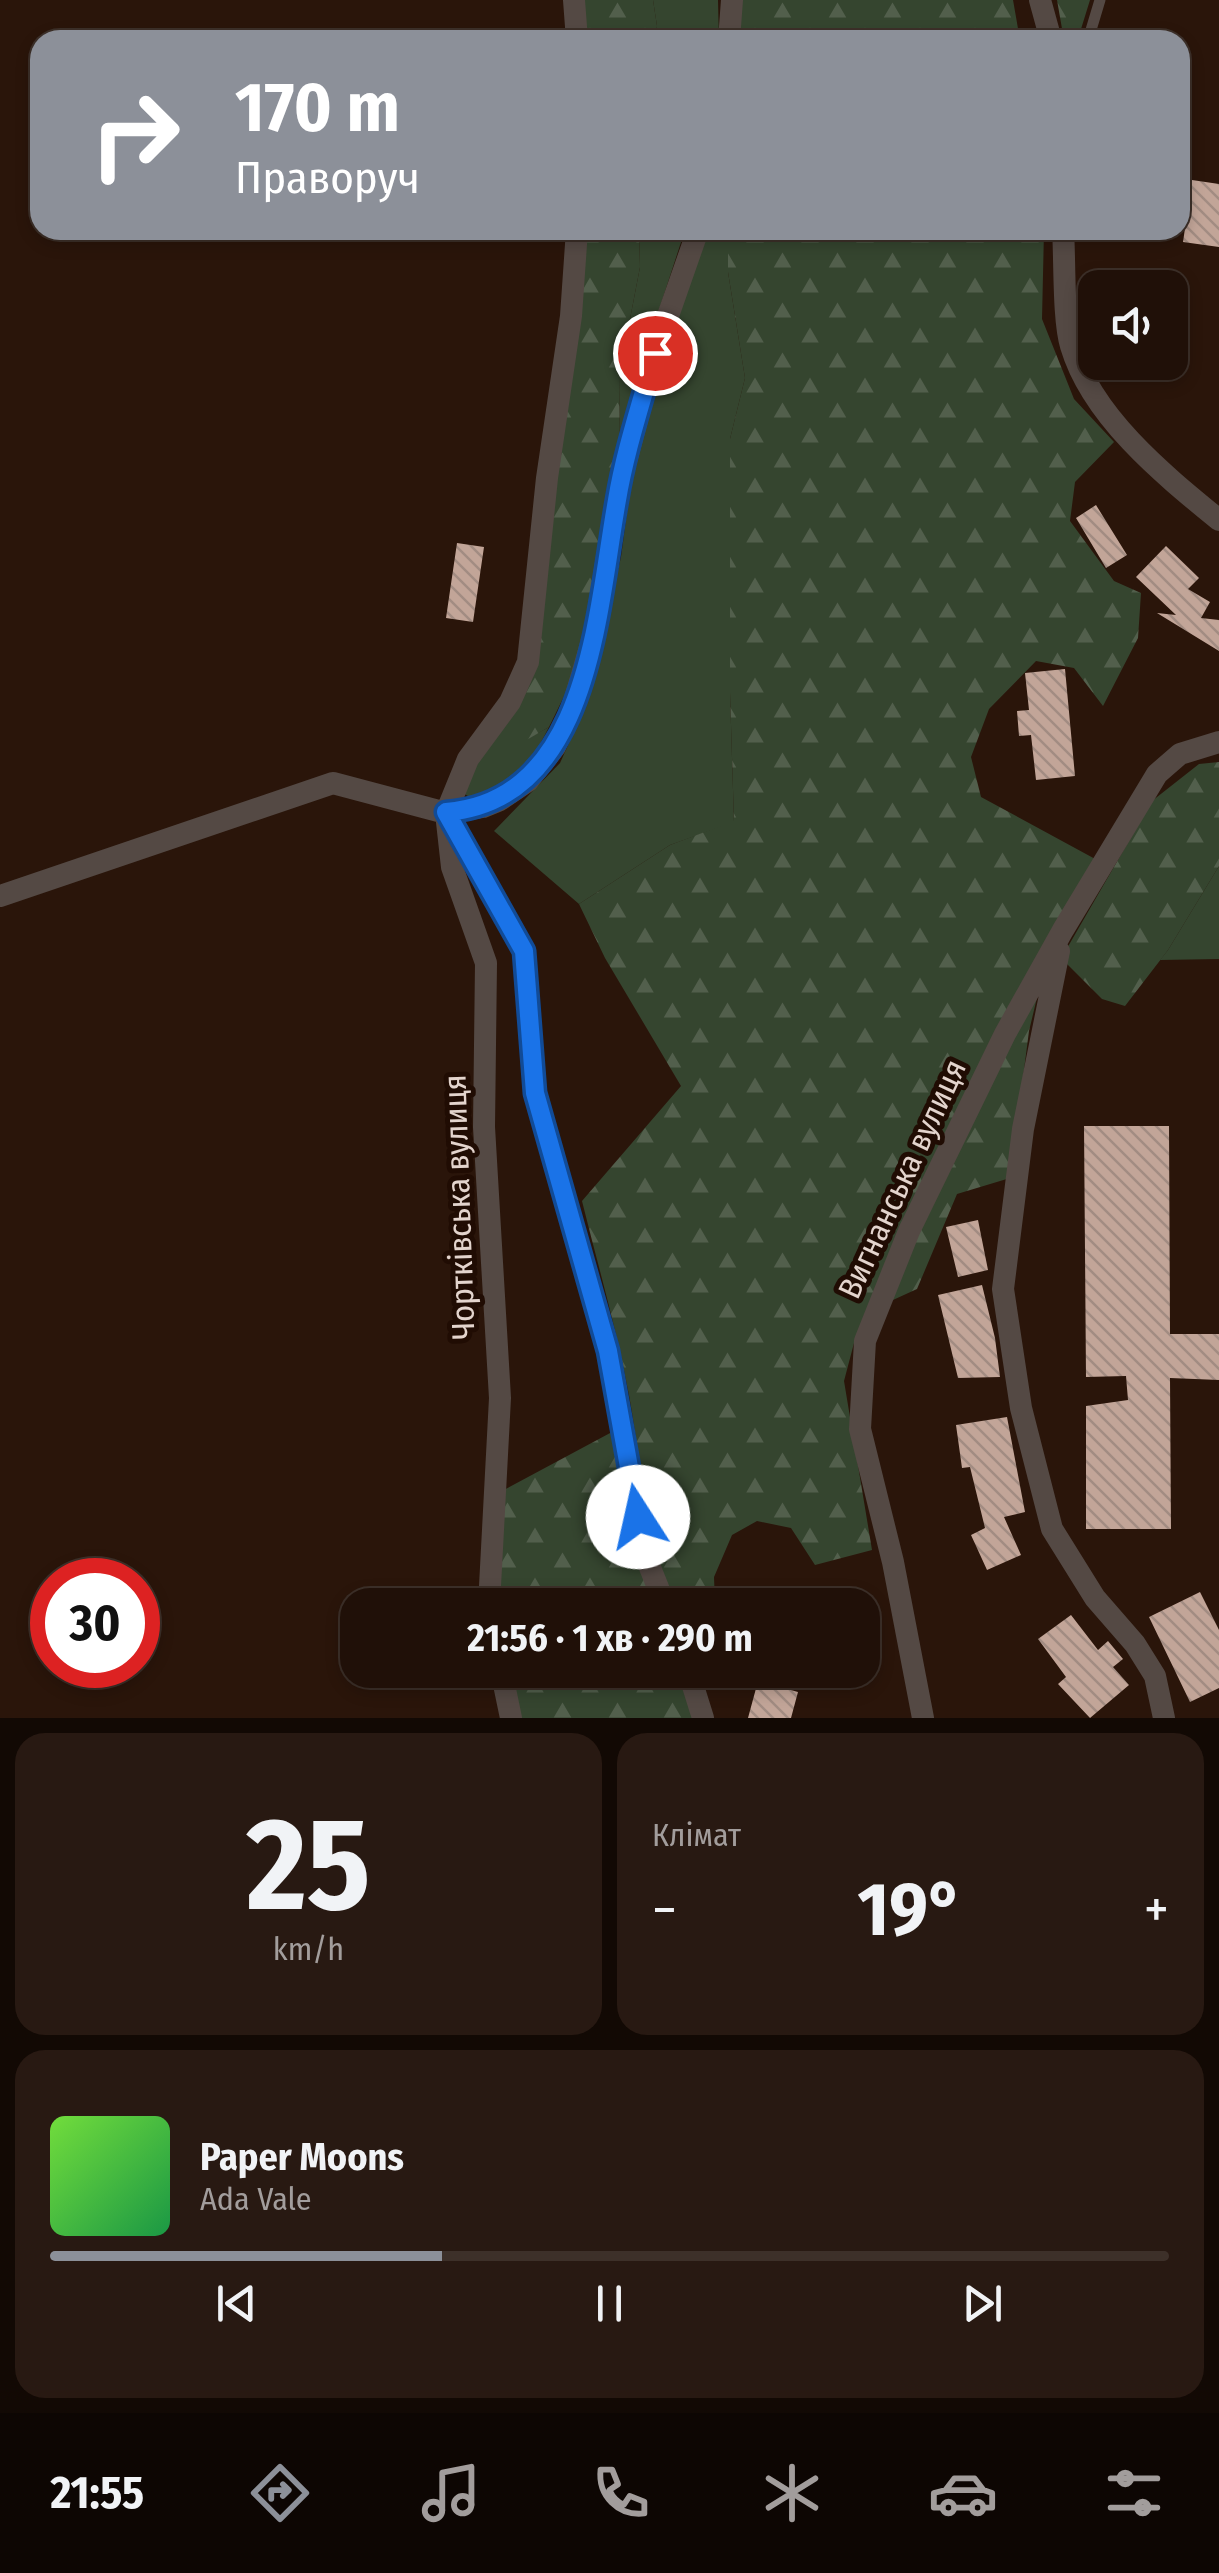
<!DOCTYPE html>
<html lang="uk">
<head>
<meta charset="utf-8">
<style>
	body { margin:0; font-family:"Fira Sans Condensed",sans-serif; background:#281912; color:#f1f3f6; height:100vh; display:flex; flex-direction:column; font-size:38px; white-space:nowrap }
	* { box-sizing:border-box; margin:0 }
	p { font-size:32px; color:#a29d9c }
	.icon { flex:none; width:55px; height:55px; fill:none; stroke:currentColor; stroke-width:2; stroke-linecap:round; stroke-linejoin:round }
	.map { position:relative; height:1718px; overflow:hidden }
	.details { display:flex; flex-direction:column; gap:15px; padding:15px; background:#120904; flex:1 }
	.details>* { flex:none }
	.banner { position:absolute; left:30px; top:30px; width:1160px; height:210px; border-radius:30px; box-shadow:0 5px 15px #0003,0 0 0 2px #3d3029; background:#8c9099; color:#fff; overflow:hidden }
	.buttons { position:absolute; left:1078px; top:270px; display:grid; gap:20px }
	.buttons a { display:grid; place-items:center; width:110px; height:110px; border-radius:20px; background:#201008; box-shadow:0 5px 15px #0003,0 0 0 2px #3d3029; font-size:50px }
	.speed { position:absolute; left:30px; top:1558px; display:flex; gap:20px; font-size:50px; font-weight:700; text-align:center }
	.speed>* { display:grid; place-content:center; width:130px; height:130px; border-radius:50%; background:#201008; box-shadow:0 5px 15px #0003,0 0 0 2px #3d3029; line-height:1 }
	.speed .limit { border:15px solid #d22; background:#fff; color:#111 }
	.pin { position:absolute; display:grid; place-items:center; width:85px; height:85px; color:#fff; margin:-42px; border:5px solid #fff; border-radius:50%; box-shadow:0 2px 10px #0007 }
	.me { position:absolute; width:110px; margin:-55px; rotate:350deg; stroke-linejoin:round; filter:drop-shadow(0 0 8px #0008) }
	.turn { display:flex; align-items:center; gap:35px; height:210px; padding:0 40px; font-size:45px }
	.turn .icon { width:130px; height:130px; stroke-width:2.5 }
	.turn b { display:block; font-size:70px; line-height:85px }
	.big { font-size:75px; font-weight:700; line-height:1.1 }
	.details .tile { flex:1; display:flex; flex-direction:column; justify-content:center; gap:15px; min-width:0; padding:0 35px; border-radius:30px; background:#281912 }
	.details .dial { align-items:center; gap:0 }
	.dial b { font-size:130px; line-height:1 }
	.song { display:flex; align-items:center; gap:30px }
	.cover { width:120px; height:120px; border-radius:15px; background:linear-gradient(135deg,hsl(100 70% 55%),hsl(140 70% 35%)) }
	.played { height:10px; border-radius:5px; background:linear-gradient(90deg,#8c9099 35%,#3d3029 35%) }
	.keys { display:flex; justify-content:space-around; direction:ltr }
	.heat { display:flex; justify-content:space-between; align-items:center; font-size:55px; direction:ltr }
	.details .tiles { flex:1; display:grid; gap:15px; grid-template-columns:1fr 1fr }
	.tile:last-child { grid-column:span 2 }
	.trip { position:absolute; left:340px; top:1588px; width:540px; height:100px; border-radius:30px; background:#201008; box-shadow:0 5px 15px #0003,0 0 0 2px #3d3029; font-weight:700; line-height:100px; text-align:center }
	.dock { display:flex; height:160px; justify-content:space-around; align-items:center; background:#0d0603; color:#a29d9c }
	.dock .icon { width:70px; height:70px }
	.dock .on { color:#8c9099 }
	.dock b { font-size:45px; color:#f1f3f6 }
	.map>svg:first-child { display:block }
</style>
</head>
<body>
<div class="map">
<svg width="1219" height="1718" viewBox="0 0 1219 1718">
	<defs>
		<pattern id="forest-firs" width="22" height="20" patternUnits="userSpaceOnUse" patternTransform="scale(2.5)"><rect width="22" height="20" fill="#35452f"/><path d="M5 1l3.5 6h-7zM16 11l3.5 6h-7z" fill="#525f4c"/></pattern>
		<pattern id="building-back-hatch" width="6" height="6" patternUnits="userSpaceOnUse" patternTransform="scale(2.5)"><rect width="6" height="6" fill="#c2a598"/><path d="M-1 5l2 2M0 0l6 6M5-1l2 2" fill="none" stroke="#a28c82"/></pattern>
	</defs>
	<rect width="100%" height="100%" fill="#2a150a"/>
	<path fill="#35452f" d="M 653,0 L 718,0 L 719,40 L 655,40 L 657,26 Z
		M 639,230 L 685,230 L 642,362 L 620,447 L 619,376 L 640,267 Z
		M 708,230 L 728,230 L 728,272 L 745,378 L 730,439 L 730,692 L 734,822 L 670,845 L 579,904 L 494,831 L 560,763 L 587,703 L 621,557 L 634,460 L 659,382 L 669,325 Z
		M 529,673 L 523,741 L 549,727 C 538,749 518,785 494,795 C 488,798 478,797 471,798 L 463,793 L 462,782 Z
		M 1219,866 L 1219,959 L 1160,960 L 1168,950 Z"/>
	<path fill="url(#forest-firs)" d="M 581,0 L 653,0 L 657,26 L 655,40 L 584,40 Z
		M 739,0 L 1013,0 L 1020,40 L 740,40 Z
		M 1057,0 L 1090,0 L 1081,29 L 1072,40 L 1064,40 Z
		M 587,230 L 639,230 L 640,267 L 619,376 L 620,447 L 590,612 L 570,684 L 549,727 L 523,742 L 521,710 L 541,612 Z
		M 728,230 L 1044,230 L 1042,319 L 1074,399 L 1114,442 L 1075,482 L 1070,521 L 1114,581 L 1141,593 L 1138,638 L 1103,706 L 1074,668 L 1036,661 L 989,709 L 971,757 L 981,797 L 1097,860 L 1053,931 L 1029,1031 L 1010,1178 L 957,1194 L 917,1289 L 871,1310 L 854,1343 L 844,1381 L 872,1550 L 815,1565 L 791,1528 L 757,1521 L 732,1535 L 714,1577 L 715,1605 L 672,1605 C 645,1537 642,1466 629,1395 C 617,1330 598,1266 582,1201 L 681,1086 L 605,958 L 579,904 L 670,845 L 734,821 L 730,692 L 730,439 L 745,378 L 728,272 Z
		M 1219,762 L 1219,866 L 1168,950 L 1125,1006 L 1102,999 L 1065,962 L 1066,950 L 1152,801 L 1199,764 Z
		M 612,1432 L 655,1605 L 494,1605 L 500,1492 Z
		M 507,1670 L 680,1670 L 695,1718 L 517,1718 Z"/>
	<path fill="url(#building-back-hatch)" d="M 1192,180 L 1219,184 L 1219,247 L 1183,242 Z
		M 1096,505 L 1127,555 L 1106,568 L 1076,518 Z
		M 457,543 L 484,547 L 473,622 L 446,618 Z
		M 1166,546 L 1199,578 L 1188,589 L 1210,602 L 1201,618 L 1219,620 L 1219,651 L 1157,613 L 1176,615 L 1136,577 Z
		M 1065,669 L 1075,776 L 1036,780 L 1031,735 L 1019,736 L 1017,711 L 1029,710 L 1025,673 Z
		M 1084,1126 L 1169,1126 L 1170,1334 L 1219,1334 L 1219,1380 L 1170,1378 L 1171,1529 L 1086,1529 L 1086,1406 L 1128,1400 L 1126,1376 L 1086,1377 Z
		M 978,1220 L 988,1270 L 958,1277 L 946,1227 Z
		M 982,1285 L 995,1338 L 1000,1377 L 958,1378 L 938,1295 Z
		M 1007,1417 L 1025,1512 L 1004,1517 L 1021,1555 L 987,1570 L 971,1535 L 985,1528 L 970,1467 L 962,1468 L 956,1425 Z
		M 1200,1592 L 1219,1630 L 1219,1688 L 1190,1702 L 1149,1617 Z
		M 1071,1615 L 1098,1650 L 1108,1641 L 1123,1659 L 1113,1667 L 1129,1685 L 1090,1718 L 1058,1684 L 1066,1677 L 1038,1639 Z
		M 758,1681 L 798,1692 L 791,1718 L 748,1718 Z"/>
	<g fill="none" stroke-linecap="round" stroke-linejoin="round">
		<path stroke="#544944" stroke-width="11" d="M 1088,40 L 1100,0"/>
		<path stroke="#544944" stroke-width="22" d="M 574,0 L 577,40
			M 1040,0 L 1051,40
			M 729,40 L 732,0
			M 1063,230 C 1065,259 1063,320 1071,346 C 1092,417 1164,475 1219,520
			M 453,824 L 524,951 L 535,1093 L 608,1351 L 643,1550 L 665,1605
			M 0,896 L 333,783 L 446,813 L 483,807 L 500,800 L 528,781 L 555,747 L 574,702 L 595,630 L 617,495 L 655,353 L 698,230
			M 1059,951 L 1023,1129 L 1003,1289 L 1021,1408 L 1052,1529 L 1095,1598 L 1135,1644 L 1155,1676 L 1164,1718
			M 489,1605 L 500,1398 L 484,1127 L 486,963 L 452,867 L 446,813 L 468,759 L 510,702 L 528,662 L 547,478 L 571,316 L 577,230
			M 501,1670 L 511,1718
			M 688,1670 L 703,1718
			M 923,1718 L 893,1562 L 860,1429 L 865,1341 L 909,1231 L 1005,1034 L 1063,930 L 1157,774 L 1180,754 L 1219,742"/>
	</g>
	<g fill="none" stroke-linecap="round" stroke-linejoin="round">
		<defs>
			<path id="route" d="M 638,1517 L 608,1351 L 535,1093 L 524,951 L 446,812 C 590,801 597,611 617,500 C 625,451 642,401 655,353"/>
		</defs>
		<use href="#route" stroke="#114b97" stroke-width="25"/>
		<use href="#route" stroke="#1a73e8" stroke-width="18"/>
	</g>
	<g text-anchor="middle" stroke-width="10" stroke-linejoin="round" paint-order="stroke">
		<g font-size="32" fill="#e3d4cd" stroke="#200c03">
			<text transform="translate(902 1179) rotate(-65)" y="11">Вигнанська вулиця</text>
			<text transform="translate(459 1207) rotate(-92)" y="11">Чортківська вулиця</text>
		</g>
	</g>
</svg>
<div class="buttons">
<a><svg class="icon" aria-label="sound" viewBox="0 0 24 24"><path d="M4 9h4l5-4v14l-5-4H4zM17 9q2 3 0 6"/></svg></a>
</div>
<div class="speed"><div class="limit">30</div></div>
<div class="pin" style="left:655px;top:353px;background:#d93025"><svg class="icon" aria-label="arrive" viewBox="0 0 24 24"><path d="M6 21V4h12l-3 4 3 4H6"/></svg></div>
<svg class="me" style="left:638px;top:1517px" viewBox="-20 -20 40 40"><circle r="19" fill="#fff"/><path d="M0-13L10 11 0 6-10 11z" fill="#1a73e8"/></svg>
<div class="trip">21:56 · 1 хв · 290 m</div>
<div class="banner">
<div class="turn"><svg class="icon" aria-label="right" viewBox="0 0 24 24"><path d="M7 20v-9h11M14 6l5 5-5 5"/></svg><div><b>170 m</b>Праворуч</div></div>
</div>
</div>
<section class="details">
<div class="tiles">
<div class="tile dial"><b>25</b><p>km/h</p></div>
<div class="tile"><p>Клімат</p>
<div class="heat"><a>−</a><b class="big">19°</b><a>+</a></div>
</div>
<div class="tile">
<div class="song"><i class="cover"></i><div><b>Paper Moons</b><p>Ada Vale</p></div></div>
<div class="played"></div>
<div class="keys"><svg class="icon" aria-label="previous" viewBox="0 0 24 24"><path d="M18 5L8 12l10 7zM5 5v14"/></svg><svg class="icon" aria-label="pause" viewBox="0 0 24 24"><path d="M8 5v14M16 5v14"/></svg><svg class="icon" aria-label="next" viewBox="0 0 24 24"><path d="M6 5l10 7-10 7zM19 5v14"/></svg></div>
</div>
</div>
</section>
<nav class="dock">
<b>21:55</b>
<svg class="icon on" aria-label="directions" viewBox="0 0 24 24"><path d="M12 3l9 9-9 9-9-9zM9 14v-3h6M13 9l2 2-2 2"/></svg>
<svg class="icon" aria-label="music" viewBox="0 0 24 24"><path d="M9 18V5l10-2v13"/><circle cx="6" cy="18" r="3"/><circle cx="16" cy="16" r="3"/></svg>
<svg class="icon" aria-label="phone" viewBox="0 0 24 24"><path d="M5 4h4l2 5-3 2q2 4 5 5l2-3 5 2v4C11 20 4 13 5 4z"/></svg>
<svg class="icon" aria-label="climate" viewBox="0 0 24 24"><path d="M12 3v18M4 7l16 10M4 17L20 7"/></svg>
<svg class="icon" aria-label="car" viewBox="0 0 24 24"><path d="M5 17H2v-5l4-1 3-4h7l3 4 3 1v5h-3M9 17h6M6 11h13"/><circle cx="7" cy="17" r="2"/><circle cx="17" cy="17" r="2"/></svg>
<svg class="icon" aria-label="filters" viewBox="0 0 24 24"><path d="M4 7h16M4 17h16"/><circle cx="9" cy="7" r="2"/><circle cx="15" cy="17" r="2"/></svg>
</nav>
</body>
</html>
